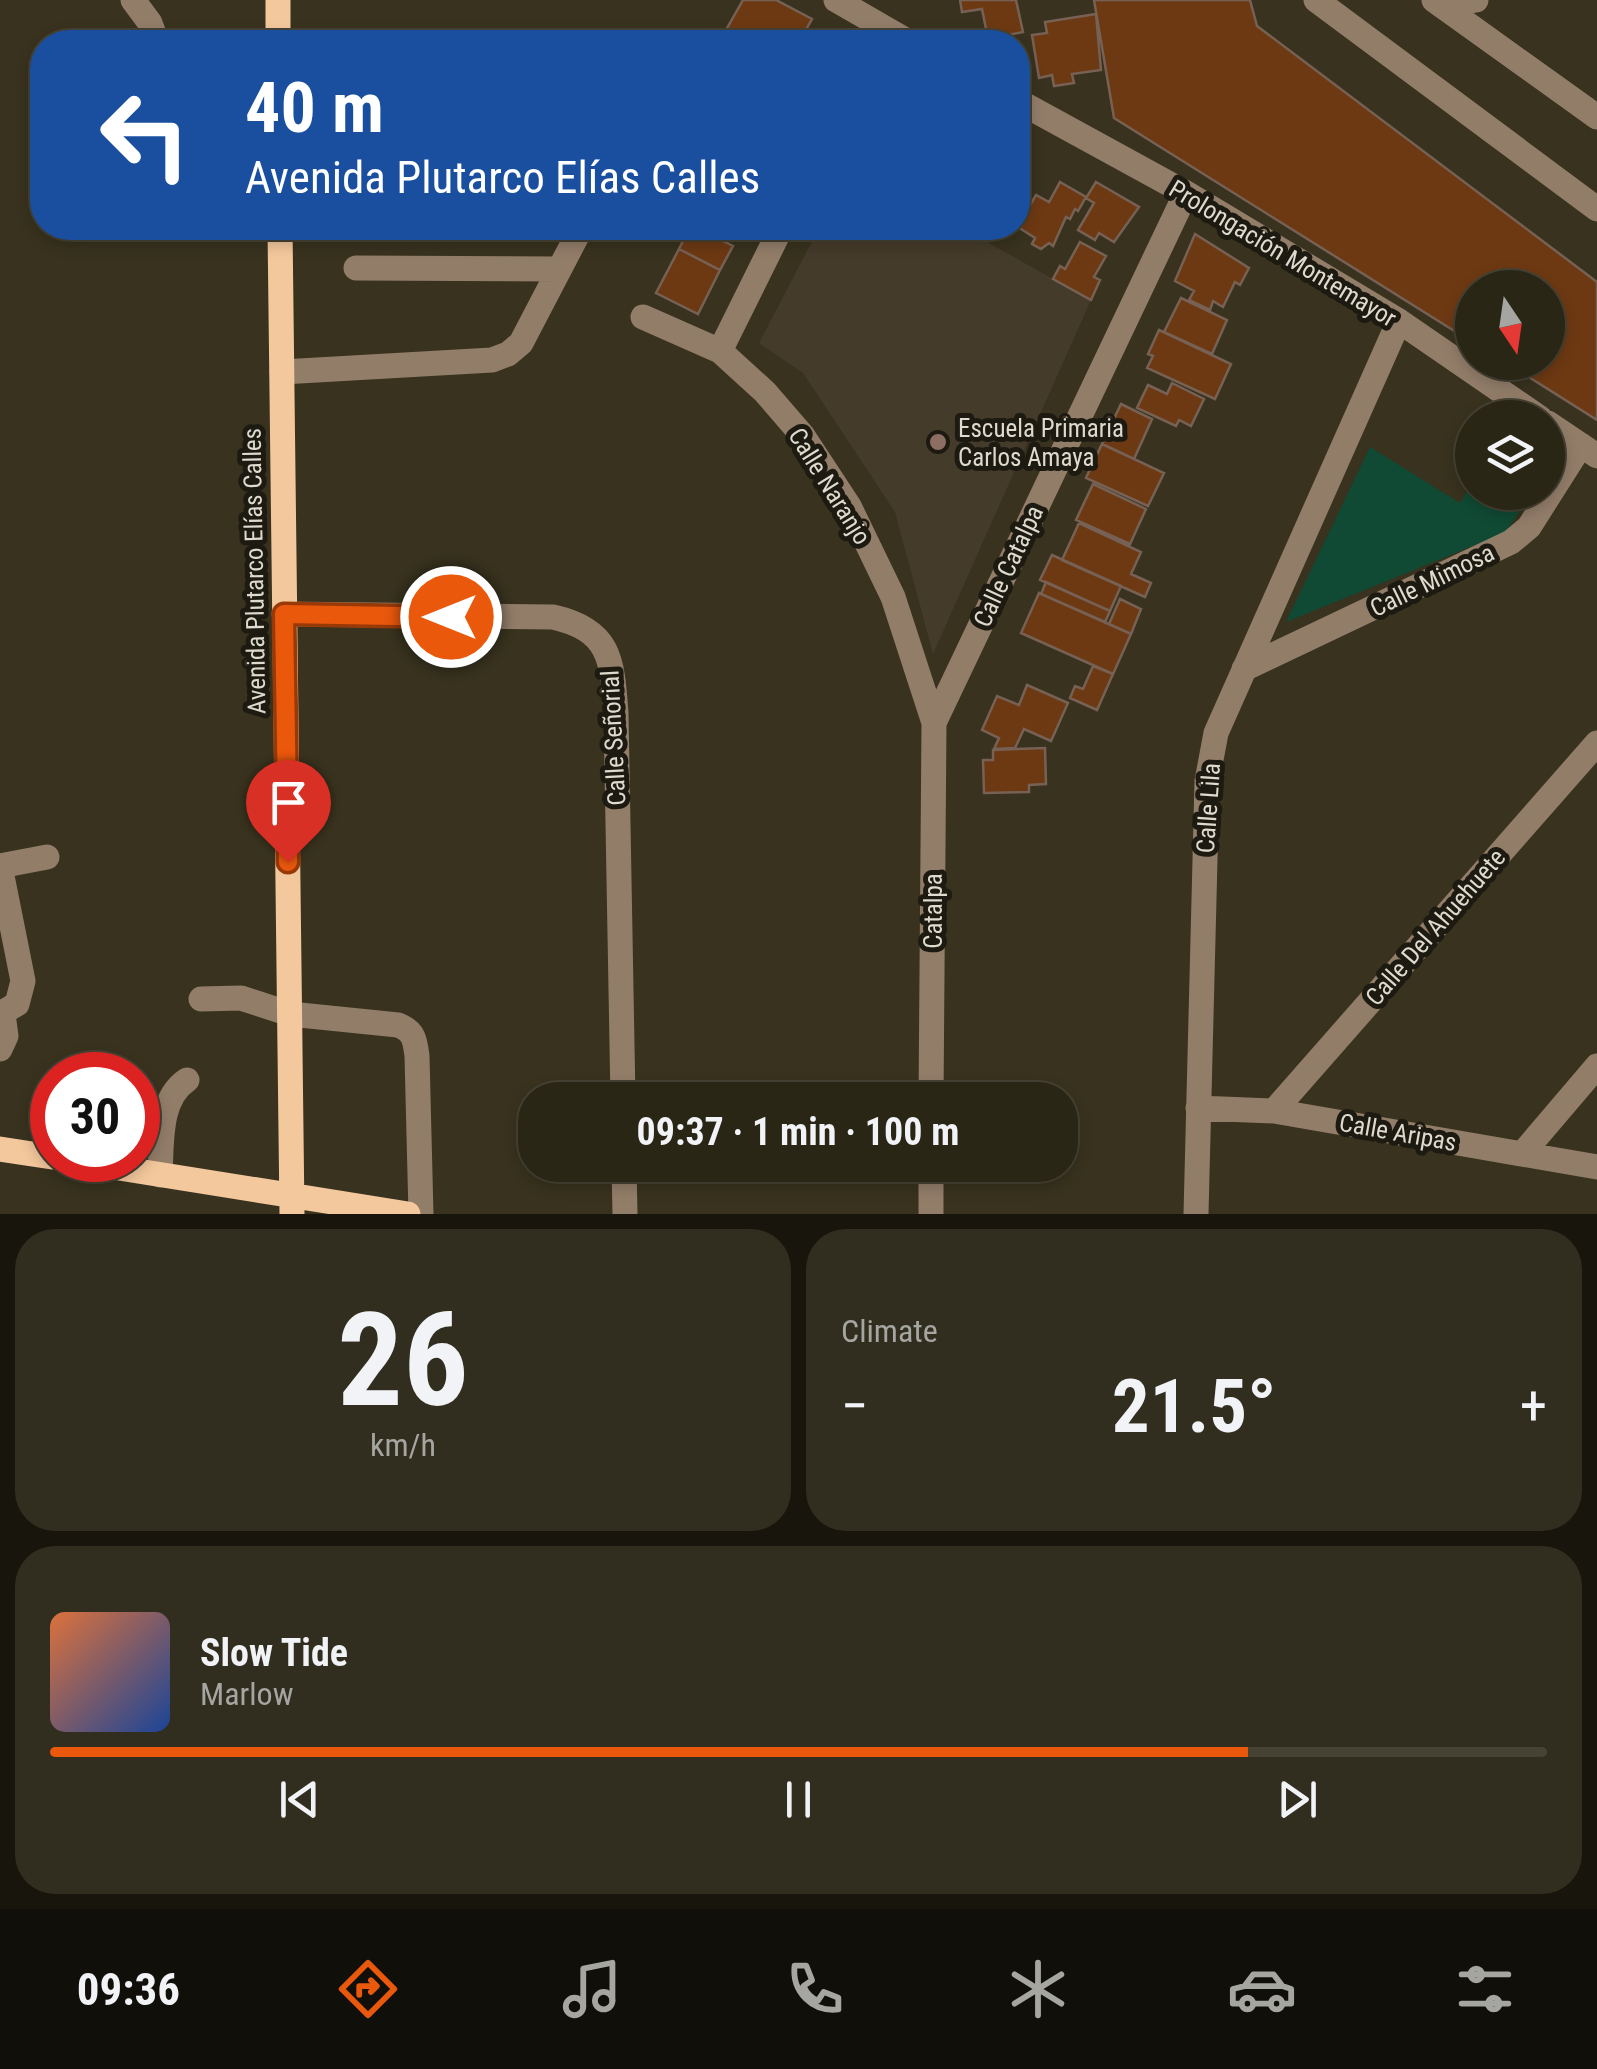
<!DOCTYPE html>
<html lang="en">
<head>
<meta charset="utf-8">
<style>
	body { margin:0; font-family:"Roboto Condensed",sans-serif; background:#322e1f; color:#f1f3f6; height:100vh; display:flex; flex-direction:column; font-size:38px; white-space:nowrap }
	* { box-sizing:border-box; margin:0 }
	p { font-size:32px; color:#a5a5a1 }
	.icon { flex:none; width:55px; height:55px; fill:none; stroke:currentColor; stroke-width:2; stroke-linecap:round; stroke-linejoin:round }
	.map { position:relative; height:1214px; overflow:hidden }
	.drawer { display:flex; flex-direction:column; gap:15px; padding:15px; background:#17150c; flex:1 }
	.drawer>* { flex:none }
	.hud { position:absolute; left:30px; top:30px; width:1000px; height:210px; border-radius:40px; box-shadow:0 5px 15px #0003,0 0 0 2px #464335; background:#1a4fa0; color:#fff; overflow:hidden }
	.needle { width:65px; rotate:167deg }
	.controls { position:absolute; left:1455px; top:270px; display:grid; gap:20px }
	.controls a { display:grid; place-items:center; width:110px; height:110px; border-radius:50%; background:#2a2616; box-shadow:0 5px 15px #0003,0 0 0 2px #464335; font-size:50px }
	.speed { position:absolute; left:30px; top:1052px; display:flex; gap:20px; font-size:50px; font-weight:700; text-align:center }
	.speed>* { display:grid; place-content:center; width:130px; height:130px; border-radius:50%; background:#2a2616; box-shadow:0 5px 15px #0003,0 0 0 2px #464335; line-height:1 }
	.speed .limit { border:15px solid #d22; background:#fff; color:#111 }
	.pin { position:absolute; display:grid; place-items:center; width:85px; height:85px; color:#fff; margin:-102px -42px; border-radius:50% 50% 50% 0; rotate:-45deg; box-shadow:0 0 10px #0007 }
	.pin .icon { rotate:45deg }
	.me { position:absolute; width:110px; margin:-55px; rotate:270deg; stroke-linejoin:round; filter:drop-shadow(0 0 8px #0008) }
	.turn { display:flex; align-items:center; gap:35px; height:210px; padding:0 50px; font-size:45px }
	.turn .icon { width:130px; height:130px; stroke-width:2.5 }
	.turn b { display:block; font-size:70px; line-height:85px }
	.big { font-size:75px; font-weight:700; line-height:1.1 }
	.drawer .widget { flex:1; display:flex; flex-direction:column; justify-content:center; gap:15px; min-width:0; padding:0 35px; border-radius:40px; background:#322e1f }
	.drawer .dial { align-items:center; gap:0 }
	.dial b { font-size:130px; line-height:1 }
	.song { display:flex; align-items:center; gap:30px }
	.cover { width:120px; height:120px; border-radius:15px; background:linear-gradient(135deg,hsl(20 70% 55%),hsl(220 70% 35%)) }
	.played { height:10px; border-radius:5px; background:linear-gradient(90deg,#ea580c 80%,#464335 80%) }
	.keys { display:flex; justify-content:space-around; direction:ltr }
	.heat { display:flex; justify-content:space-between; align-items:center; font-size:55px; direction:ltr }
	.drawer .tiles { flex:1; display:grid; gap:15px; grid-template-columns:1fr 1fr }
	.widget:last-child { grid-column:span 2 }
	.trip { position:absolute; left:518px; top:1082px; width:560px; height:100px; border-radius:40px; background:#2a2616; box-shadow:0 5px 15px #0003,0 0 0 2px #464335; font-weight:700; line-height:100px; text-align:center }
	.dock { display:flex; height:160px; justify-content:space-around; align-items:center; background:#110f09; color:#a5a5a1 }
	.dock .icon { width:70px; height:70px }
	.dock .on { color:#ea580c }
	.dock b { font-size:45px; color:#f1f3f6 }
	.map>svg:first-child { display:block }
</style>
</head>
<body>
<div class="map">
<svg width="1597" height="1214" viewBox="0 0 1597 1214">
	<rect width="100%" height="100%" fill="#38321e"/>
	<path fill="#453b2b" d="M 819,228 L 962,228 L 1091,300 L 933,654 L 895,512 L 803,373 L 759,343 Z"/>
	<path fill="#104a34" d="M 1370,447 L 1460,503 L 1472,484 L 1472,492 L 1532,493 L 1505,533 L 1286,622 Z"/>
	<path fill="#6d3913" stroke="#766154" stroke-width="2.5" d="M 743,0 L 776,0 L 812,19 L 799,42 L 725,42 L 727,40 L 722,37 Z
		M 960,0 L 1016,0 L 1023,32 L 988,39 L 982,9 L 962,12 Z
		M 1094,0 L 1250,0 L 1257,26 L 1597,282 L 1597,420 L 1505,362 L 1548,362 L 1548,288 L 1472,288 L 1472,342 L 1114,118 Z
		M 1096,14 L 1101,70 L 1072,74 L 1074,83 L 1054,86 L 1052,75 L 1039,78 L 1032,35 L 1047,33 L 1045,22 Z
		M 1060,182 L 1086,197 L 1078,211 L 1075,209 L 1070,219 L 1066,217 L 1053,246 L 1049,243 L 1041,249 L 1032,244 L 1035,238 L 1018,227 L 1036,195 L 1049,202 Z
		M 1096,182 L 1139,207 L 1114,242 L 1099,233 L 1095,240 L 1078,230 L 1094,203 L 1086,198 Z
		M 676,228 L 712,228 L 709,234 L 733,246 L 720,270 L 679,249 L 684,239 L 673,233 Z
		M 1195,234 L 1249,268 L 1240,285 L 1235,282 L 1223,307 L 1213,301 L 1210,310 L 1189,300 L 1194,291 L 1175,281 Z
		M 1080,242 L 1106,256 L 1094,277 L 1100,280 L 1091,300 L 1053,279 L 1060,266 L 1065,269 Z
		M 679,249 L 720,270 L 698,314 L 656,293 Z
		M 1181,298 L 1227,320 L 1212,354 L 1164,332 Z
		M 1159,330 L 1231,364 L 1215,399 L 1147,368 L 1153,356 L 1148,354 Z
		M 1172,383 L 1204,399 L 1191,426 L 1179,420 L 1176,426 L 1137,408 L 1148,385 L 1167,394 Z
		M 1121,404 L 1152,419 L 1134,459 L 1102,444 Z
		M 1102,444 L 1164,473 L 1148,506 L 1086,478 Z
		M 1093,484 L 1146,509 L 1130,544 L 1076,520 Z
		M 1079,523 L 1141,552 L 1131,574 L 1151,583 L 1145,597 L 1062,560 Z
		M 1052,555 L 1121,586 L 1110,611 L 1040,580 Z
		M 1046,582 L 1110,611 L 1105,622 L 1041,594 Z
		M 1039,593 L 1131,634 L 1113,674 L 1021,633 Z
		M 1120,599 L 1141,609 L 1131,634 L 1109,624 Z
		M 1093,666 L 1113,674 L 1097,710 L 1070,698 L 1075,686 L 1083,689 Z
		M 1027,685 L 1068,703 L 1051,741 L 1024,729 L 1015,748 L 994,749 L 999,738 L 982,730 L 997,696 L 1019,705 Z
		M 1045,748 L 1046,784 L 1029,785 L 1029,792 L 984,793 L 983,760 L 993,760 L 993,750 Z"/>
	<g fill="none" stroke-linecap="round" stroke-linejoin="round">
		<path stroke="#927d69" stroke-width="25" d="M 133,0 L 150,23 L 157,42
			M 836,0 L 909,42
			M 1316,0 L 1597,209
			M 1434,0 L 1597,117
			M 1442,6 L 1476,0
			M 1018,101 L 1186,193 L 1399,321 L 1540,418
			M 356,268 L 559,269
			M 643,317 L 720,351 L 765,392 L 803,436 L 849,506 L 893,597 L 934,723 L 931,1100
			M 720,351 L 781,228
			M 282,372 L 492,360 L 508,354 L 521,343 L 581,228
			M 1548,423 L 1597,456
			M 284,614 L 553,617 C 611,630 612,660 616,713 L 623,1100
			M 1244,669 L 1511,542 L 1529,527 L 1581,445
			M 934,723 L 1186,193
			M 0,866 L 47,857
			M 201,999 L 241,998 L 290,1014 L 398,1025 C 414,1031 415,1040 417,1056 L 421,1214
			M 0,1014 L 17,1004 L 23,981 L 0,866
			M 0,1049 L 6,1036 L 3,1014
			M 1198,1108 L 1274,1111 L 1597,1167
			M 1274,1111 L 1597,743
			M 1523,1153 L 1597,1066
			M 624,1165 L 625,1214
			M 160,1175 C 162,1144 158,1099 187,1080
			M 931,1214 L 931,1165
			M 1196,1214 L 1207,781 L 1216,733 L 1399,321"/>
		<path stroke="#f4c89d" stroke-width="25" d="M 278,0 L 278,42
			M 280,228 L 292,1214
			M 0,1149 L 52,1157
			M 69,1160 L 408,1214"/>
	</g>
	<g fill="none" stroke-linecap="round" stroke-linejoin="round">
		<defs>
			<path id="route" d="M 288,862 L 284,614 L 451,617"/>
		</defs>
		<use href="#route" stroke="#983908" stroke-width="25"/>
		<use href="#route" stroke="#ea580c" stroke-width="18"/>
	</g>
	<circle fill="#8d6e63" stroke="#1c1a11" stroke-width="4" cx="938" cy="442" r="10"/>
	<g text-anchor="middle" stroke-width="10" stroke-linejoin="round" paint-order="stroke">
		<g font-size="25" fill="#dedace" stroke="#1c1a11">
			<text transform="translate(1283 253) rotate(31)" y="9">Prolongación Montemayor</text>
			<text transform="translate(830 486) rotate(58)" y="9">Calle Naranjo</text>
			<text transform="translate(1008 566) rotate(-65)" y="9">Calle Catalpa</text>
			<text transform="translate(254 571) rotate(-91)" y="9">Avenida Plutarco Elías Calles</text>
			<text transform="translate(1432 580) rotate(-26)" y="9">Calle Mimosa</text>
			<text transform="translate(613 738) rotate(-93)" y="9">Calle Señorial</text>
			<text transform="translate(1208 808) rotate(-86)" y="9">Calle Lila</text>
			<text transform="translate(933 911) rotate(-90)" y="9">Catalpa</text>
			<text transform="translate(1435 927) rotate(-49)" y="9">Calle Del Ahuehuete</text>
			<text transform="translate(1398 1132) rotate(10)" y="9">Calle Aripas</text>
		</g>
		<g font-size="25" fill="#dedace" stroke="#1c1a11" text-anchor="start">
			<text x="958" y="437">Escuela Primaria<tspan x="958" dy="29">Carlos Amaya</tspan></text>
		</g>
	</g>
</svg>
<div class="controls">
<a><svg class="needle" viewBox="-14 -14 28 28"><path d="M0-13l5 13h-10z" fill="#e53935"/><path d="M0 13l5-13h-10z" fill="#a5a5a1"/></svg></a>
<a><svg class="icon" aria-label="layers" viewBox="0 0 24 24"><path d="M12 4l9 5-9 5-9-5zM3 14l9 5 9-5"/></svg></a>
</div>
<div class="speed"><div class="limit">30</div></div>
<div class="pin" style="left:288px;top:862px;background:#d93025"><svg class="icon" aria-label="arrive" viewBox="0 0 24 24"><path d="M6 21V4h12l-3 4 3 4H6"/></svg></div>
<svg class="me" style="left:451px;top:617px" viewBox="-20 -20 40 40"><circle r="17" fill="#ea580c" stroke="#fff" stroke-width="3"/><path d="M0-11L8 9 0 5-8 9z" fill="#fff"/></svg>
<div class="trip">09:37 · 1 min · 100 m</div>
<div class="hud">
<div class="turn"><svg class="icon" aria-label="left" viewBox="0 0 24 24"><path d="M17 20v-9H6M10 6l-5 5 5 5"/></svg><div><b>40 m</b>Avenida Plutarco Elías Calles</div></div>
</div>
</div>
<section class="drawer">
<div class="tiles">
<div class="widget dial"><b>26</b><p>km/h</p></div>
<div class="widget"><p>Climate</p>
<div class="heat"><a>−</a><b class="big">21.5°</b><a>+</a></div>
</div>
<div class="widget">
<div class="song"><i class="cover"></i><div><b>Slow Tide</b><p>Marlow</p></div></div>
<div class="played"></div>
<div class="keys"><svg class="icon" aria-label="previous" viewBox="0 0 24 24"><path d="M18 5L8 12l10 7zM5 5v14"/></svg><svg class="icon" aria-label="pause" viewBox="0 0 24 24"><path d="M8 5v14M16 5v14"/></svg><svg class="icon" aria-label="next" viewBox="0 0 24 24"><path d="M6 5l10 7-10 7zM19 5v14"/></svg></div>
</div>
</div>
</section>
<nav class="dock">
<b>09:36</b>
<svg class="icon on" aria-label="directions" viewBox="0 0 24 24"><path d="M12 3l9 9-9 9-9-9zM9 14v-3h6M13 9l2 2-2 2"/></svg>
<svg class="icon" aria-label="music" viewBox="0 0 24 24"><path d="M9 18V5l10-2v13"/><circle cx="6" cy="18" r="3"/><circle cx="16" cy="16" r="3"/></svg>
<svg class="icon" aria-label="phone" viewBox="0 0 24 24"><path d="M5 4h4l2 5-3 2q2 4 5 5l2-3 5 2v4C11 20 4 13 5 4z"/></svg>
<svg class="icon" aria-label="climate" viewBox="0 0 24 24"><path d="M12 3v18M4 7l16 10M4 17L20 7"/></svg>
<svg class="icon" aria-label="car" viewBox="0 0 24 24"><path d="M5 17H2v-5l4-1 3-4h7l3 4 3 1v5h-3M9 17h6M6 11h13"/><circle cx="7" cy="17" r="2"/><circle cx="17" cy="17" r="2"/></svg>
<svg class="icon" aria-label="filters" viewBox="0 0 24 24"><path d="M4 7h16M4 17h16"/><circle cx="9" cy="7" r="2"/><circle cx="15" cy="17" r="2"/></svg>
</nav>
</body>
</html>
